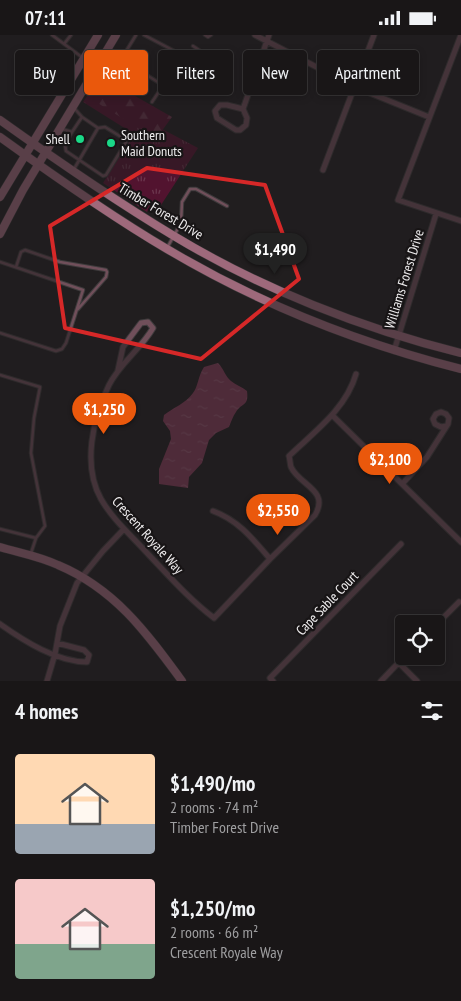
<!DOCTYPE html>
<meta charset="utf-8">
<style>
:root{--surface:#191617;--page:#221f20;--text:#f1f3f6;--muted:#9f9fa1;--line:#373536;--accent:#ea580c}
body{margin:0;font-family:"PT Sans Narrow",sans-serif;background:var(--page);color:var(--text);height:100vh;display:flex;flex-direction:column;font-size:19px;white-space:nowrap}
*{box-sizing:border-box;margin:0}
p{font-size:16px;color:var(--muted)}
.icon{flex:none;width:28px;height:28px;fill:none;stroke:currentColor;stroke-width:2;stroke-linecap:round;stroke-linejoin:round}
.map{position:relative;height:646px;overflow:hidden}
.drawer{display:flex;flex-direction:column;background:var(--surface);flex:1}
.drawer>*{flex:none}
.hud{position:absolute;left:15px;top:15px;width:431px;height:45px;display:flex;gap:10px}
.controls{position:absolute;left:395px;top:580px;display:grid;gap:10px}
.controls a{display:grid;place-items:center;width:50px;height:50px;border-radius:5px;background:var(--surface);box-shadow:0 2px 8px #0003,0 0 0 1px var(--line);font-size:25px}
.price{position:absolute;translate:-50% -42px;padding:0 11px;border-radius:18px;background:var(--accent);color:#fff;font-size:16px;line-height:32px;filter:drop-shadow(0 1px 2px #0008)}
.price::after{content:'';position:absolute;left:50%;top:30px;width:15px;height:11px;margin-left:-8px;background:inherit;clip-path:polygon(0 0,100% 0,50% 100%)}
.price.active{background:#222;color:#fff}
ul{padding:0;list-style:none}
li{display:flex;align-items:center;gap:15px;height:125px;padding:0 15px}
li span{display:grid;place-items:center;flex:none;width:140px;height:100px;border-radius:5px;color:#555}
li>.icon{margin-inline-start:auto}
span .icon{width:60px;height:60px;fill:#fffc;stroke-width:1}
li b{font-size:21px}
h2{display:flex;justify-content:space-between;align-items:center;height:60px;padding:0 15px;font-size:21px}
.chip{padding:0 18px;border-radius:5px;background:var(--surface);box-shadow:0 2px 8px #0003,0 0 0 1px var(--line);font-size:18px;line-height:45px}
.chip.active{background:var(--accent);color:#fff}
.status{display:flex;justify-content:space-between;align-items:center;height:35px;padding:0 25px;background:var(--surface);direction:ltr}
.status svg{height:14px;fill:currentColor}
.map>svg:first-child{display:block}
.grass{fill:url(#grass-tufts)}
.forest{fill:url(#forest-firs)}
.water{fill:url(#water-ripples)}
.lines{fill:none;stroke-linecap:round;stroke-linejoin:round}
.lane-casing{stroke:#3e3b3c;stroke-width:4.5}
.street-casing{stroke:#3e3b3c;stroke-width:7}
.secondary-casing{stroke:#3e3b3c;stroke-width:9}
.lane{stroke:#704f5a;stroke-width:2.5}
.street{stroke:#704f5a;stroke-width:5}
.secondary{stroke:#9e697b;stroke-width:8}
.marked{fill:none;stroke:#d62828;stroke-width:4;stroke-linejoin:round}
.poi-dot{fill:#1ad988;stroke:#181516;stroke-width:2}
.labels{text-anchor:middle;stroke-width:4.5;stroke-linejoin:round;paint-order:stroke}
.poi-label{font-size:14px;fill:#f1eff0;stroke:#181516;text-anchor:start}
.street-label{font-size:14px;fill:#f1eff0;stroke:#181516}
</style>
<div class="status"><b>07:11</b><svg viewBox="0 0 49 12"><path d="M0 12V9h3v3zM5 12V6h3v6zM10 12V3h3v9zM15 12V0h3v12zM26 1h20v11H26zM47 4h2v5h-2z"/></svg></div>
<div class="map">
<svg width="461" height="646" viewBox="0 0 461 646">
<defs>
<pattern id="grass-tufts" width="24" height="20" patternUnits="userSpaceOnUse" patternTransform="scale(1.25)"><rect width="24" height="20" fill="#52132f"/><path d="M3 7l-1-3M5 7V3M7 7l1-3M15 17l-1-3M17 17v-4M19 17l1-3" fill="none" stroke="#6b364d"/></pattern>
<pattern id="forest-firs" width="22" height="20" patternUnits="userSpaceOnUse" patternTransform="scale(1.25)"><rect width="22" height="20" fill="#52132f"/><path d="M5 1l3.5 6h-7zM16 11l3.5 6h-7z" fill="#6b364d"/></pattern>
<pattern id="water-ripples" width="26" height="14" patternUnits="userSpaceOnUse" patternTransform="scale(1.25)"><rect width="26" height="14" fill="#853c59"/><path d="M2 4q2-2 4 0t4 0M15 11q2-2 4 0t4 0" fill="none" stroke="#975871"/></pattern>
</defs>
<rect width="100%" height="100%" fill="#211e1f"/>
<path class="grass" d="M88,60L133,86L164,95L198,113L161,170L152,167L147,177L103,148L134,99L83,67Z"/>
<path class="forest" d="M100,41L172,82L161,97L138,93L88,62V60Z"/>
<path class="water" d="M218,328C224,334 225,341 231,346C236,350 242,352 247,356C249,372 242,367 236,377C233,381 231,387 229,392L216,398L209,405L202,428L189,442L188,453L159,449V434L171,404L170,396L163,386L164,380C173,373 186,368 193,358C198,352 198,341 204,332Z"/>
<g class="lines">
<g class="lane-casing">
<path id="lane" d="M52,0L83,23
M144,0L180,19
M205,0L208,2L211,0
M64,9L71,0
M185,22L193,26L201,24L203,19L202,17L193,11
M121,24L161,49L160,55L152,67
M99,30L112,38
M109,44L136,0
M62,94L72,97L82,82L75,74
M72,97L65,109L66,116L103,141L106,140L126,107V105L105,92L98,93
M74,134L98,93L82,82
M167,213L181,188L182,167L190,154H196L227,171
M0,227L83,255L66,308L62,314L56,316L0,298
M16,232L21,217L25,215L60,227L106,235L107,237L106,242L78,274
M0,340L40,352L34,383L31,418L45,491L36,503L31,518
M0,494L36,503"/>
</g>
<g class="street-casing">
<path id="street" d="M255,0L355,52L429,82
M461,0L398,165L461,186
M243,74L227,70H220L215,76L217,83L236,95H240L246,90L247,83L243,74L269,0
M323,135L374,0
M394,316L436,179
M118,335L123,312L141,288L148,287L153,293C141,314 120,328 109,350C93,383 82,430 101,464C113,485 132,501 148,519C169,541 189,564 214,583L270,524L315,480C330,455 299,450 291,432C290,429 290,424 289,421C314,397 346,374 356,339
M332,380L461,507
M403,448L427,422L448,389L449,383L446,379L441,377L436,379L433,384L435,389L441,392L446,391
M213,476C238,485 253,504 270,524
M0,589C24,606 57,627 87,627L89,620L84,615L57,608
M436,590L459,567
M399,628L417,646
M47,646L55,619L60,591L77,548L103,516L124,494
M273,646L270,643L401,509
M381,646L405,621"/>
</g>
<g class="secondary-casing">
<path id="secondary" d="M0,85C56,125 114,165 174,201C260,253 363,294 461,318
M0,102C54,141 109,180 167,214C258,268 358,308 461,334
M0,162L98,0
M0,199L23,155L116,0
M0,512C20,518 39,521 58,530C115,554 146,597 182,646"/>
</g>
<use href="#lane" class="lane"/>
<use href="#street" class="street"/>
<use href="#secondary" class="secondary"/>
</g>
<path d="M0 0H461V646H0ZM147,133L265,150L299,244L201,324L65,293L50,191Z" fill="#211e1f" fill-opacity=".55" fill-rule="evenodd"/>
<path class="marked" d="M147,133L265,150L299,244L201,324L65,293L50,191Z"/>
<g class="poi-dot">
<circle cx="80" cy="104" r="5"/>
<circle cx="111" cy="108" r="5"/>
</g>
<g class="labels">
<g class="poi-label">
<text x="121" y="105">Southern<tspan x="121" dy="16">Maid Donuts</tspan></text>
<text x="70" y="109" text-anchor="end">Shell</text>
</g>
<g class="street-label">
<text transform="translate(161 176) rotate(31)" y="5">Timber Forest Drive</text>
<text transform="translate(404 244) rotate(-73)" y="5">Williams Forest Drive</text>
<text transform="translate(148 500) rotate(48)" y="5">Crescent Royale Way</text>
<text transform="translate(327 568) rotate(-46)" y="5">Cape Sable Court</text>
</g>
</g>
</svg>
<div class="controls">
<a><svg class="icon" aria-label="locate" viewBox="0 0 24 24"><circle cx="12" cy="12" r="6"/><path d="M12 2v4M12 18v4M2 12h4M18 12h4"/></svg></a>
</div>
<b class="price active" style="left:275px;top:240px">$1,490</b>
<b class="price" style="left:104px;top:400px">$1,250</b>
<b class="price" style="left:390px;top:450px">$2,100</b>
<b class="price" style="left:278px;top:501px">$2,550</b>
<div class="hud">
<a class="chip">Buy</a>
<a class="chip active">Rent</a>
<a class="chip">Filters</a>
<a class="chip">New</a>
<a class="chip">Apartment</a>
</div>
</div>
<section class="drawer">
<h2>4 homes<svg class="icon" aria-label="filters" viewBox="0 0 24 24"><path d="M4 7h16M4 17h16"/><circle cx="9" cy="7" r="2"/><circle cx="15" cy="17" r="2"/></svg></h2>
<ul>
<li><span style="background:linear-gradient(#ffd9b3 70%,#9aa5b1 0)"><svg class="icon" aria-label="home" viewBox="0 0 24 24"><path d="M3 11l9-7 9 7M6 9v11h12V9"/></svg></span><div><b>$1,490/mo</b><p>2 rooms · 74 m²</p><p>Timber Forest Drive</p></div></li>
<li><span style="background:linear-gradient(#f6c9c9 65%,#7fa58c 0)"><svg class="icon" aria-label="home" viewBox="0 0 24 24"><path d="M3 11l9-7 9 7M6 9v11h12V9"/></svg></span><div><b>$1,250/mo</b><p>2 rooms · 66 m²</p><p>Crescent Royale Way</p></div></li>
</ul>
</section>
